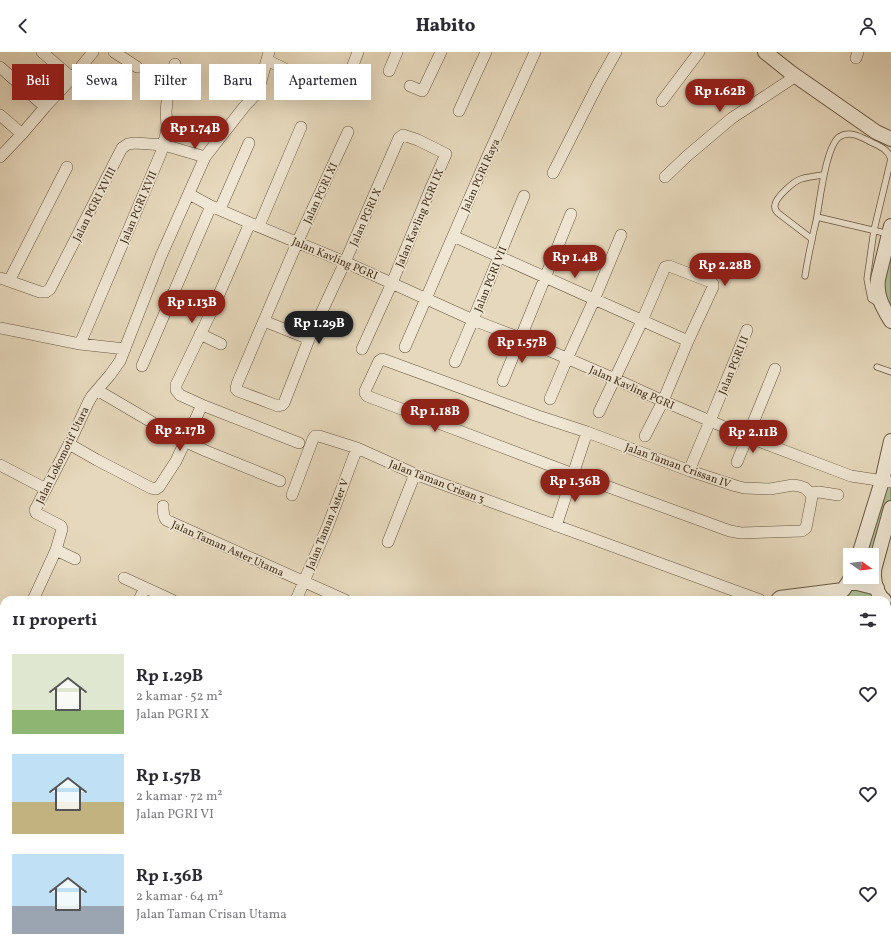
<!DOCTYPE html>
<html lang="id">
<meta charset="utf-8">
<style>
:root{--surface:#fff;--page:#f2f2f3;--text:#2b2b33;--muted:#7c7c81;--accent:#8f2418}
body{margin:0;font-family:Vollkorn,serif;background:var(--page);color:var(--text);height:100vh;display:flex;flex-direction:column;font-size:15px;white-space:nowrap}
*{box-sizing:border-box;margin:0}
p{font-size:13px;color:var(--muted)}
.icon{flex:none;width:22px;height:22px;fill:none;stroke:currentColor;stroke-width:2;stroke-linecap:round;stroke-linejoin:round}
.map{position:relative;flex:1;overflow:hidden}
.details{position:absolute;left:0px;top:544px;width:891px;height:356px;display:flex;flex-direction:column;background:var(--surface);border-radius:12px 12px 0 0;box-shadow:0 4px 16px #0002}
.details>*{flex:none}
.guide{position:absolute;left:12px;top:12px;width:400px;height:36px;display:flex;gap:8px}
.needle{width:26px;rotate:104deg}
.controls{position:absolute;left:843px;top:496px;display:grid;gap:8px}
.controls a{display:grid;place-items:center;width:36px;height:36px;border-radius:0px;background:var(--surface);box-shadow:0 4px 16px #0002;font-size:20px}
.price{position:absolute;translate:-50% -34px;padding:0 9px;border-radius:14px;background:var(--accent);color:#fff;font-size:13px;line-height:26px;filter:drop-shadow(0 1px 2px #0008)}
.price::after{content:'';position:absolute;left:50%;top:24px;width:12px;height:9px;margin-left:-6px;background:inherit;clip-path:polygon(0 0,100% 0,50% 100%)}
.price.on{background:#222;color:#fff}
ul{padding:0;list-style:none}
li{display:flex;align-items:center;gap:12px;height:100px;padding:0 12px}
li span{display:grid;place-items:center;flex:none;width:112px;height:80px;border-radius:0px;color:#555}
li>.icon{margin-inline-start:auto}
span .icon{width:48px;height:48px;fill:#fffc;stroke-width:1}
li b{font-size:17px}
h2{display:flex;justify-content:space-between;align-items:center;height:48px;padding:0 12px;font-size:17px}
.tag{padding:0 14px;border-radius:0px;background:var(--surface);box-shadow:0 4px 16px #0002;font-size:14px;line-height:36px}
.tag.on{background:var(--accent);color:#fff}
header{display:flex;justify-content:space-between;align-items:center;height:52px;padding:0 12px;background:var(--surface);font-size:18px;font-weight:800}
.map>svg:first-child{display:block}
.green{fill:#afc096;stroke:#787758}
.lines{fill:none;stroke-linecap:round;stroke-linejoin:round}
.service-casing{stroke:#6a5842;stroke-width:7}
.minor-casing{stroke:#6a5842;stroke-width:12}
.tertiary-casing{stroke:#6a5842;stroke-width:16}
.service{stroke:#efe6d3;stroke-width:5.5}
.minor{stroke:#efe6d3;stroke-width:11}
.tertiary{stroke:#efe6d3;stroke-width:14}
.labels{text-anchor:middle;stroke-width:3.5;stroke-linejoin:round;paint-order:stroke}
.street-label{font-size:11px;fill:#412e19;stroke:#efe6d3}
</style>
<header><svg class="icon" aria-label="back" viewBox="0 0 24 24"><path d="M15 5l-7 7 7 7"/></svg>Habito<svg class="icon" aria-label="person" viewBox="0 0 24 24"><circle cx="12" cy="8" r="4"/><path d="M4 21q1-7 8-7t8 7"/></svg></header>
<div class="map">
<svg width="891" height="900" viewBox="0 0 891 900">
<rect width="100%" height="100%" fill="#e6d8bc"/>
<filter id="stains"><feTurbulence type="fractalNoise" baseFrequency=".005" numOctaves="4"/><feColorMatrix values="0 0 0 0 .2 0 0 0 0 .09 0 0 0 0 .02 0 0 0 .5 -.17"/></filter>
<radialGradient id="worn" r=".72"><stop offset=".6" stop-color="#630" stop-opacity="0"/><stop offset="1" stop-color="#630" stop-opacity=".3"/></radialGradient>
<path class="green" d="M891,175V267L878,227Z
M891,389V456L875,514L884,548H843V538L851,525H872V503H858Z
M887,550L891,552V597L887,595Z"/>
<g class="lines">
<g class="service-casing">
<path id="service" d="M817,165L889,182
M812,187L778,161C776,159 774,157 775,153C776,145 794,129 801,127C808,125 816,124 823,123
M805,224C807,212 809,200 812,188C813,180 816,172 817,164C820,147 826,95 839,85C850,78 861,85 871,90C879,94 888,97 891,107L874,178L867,227L871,247L876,250L879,251
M877,315L891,320
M887,595L891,596
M887,738L891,740
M887,765L891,767"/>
</g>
<g class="minor-casing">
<path id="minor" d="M42,0L72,26
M114,0L137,15
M856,6L858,0
M267,8L305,27
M0,15L45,55
M389,19L397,0
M350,21L358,0
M410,34L422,39L423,38L441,0
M662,49L699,0
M459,59L486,0
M0,63L22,82
M348,80L297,191L237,332L236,337L238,339L278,354L282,353L284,351L309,287L345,210L399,86L403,83L418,88L446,102L430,138L392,231L362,297
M0,105L22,82L45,55L72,26L93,0
M553,121L598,32L616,0
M665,125L687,104L732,66L796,24
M189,142L211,154L250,171L345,210L473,268L520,286L615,327L663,349L748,385L851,424L891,430
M220,157L249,91
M250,171L214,254L176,333V338L180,343L202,353L299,391
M259,174L301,75
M453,184L688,289
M0,226L40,240H46L50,237L122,96L128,92L135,91L164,93L205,105
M9,229L67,115
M264,269L309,287
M0,276L80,292L125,297
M200,282L221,292
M80,292L161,101L166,82L167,74L166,59L169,30L175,12
M405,295L486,108L535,0
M382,307L538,364L587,380L648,403L690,419L736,434L744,436L770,437L793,433L799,434L805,436L810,441L812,445L806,476L802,479L741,481L730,479L573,422L367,344L365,341V339L379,309Z
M455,310C479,255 501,199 524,144
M142,314L211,154
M503,329L571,162
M97,338L184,389L206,399L280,429
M550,347L567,307L594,248L621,183
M599,360L642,269L665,215L669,214L711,230L713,232V235L688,289L663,349L645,384
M69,392L97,408L151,436L156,437L159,435L176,409L202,353
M737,410L775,317
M0,413L46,437
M691,414L710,369L747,278
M810,441L819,440L838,443
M292,443L313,387L315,384H319L357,396L415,422L760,548
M163,454C163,459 163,464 166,468L345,548
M556,474L587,380
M388,490L415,422
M56,498L75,507
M124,526L172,548
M33,548L56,498L62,477L61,474L36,461L35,458L69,392L88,351L92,344L110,323L120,309L161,204L205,105L244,55L258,40L269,0
M139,548L145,536
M296,548L327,476L357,396
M0,618L4,609
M0,716L4,719
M887,862L891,839
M64,896L73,900
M192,896L202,900
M361,896L372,900
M493,896L502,900
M764,896L778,900
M54,900L56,896
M122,900L124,896
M245,900L246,896
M289,900L291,896
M334,900L335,896
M625,900L626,896
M750,900L751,896
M807,900L808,896
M880,900L881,896"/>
</g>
<g class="tertiary-casing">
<path id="tertiary" d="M765,0L790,20L876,80L891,87
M891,174L878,227C876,244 882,254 891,269
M859,503L882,429L891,389
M848,531H857L877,536
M778,548L780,546L843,538L848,531L851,525
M884,548C878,544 874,531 874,524C874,521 874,517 875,514L891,456
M887,791L891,792"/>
</g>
<use href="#service" class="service"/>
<use href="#minor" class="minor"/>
<use href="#tertiary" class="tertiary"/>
</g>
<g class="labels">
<g class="street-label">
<text transform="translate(480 123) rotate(-66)" y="4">Jalan PGRI Raya</text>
<text transform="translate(320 141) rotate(-65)" y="4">Jalan PGRI XI</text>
<text transform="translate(94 152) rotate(-63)" y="4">Jalan PGRI XVIII</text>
<text transform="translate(138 155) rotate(-67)" y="4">Jalan PGRI XVII</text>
<text transform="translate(365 165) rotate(-66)" y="4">Jalan PGRI X</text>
<text transform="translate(419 166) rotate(-67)" y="4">Jalan Kavling PGRI IX</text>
<text transform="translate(335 206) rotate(23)" y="4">Jalan Kavling PGRI</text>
<text transform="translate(490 227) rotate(-68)" y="4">Jalan PGRI VII</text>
<text transform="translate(733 313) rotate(-68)" y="4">Jalan PGRI II</text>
<text transform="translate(632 335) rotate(24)" y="4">Jalan Kavling PGRI</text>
<text transform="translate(62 403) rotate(-64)" y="4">Jalan Lokomotif Utara</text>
<text transform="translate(678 413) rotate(20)" y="4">Jalan Taman Crissan IV</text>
<text transform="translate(437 429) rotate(21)" y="4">Jalan Taman Crisan 3</text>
<text transform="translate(327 472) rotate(-68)" y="4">Jalan Taman Aster V</text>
<text transform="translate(228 496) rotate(24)" y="4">Jalan Taman Aster Utama</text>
</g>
</g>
<rect width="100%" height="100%" filter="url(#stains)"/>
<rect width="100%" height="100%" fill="url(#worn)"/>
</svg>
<div class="controls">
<a><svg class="needle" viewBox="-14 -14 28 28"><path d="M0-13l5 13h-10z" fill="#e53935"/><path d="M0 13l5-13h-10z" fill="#7c7c81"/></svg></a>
</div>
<b class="price" style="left:720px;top:61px">Rp 1.62B</b>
<b class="price" style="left:195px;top:98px">Rp 1.74B</b>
<b class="price" style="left:575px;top:227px">Rp 1.4B</b>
<b class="price" style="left:725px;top:235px">Rp 2.28B</b>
<b class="price" style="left:192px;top:272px">Rp 1.13B</b>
<b class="price on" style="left:319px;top:293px">Rp 1.29B</b>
<b class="price" style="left:522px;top:312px">Rp 1.57B</b>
<b class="price" style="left:435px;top:381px">Rp 1.18B</b>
<b class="price" style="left:180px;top:400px">Rp 2.17B</b>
<b class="price" style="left:753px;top:402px">Rp 2.11B</b>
<b class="price" style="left:575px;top:451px">Rp 1.36B</b>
<div class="guide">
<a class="tag on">Beli</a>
<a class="tag">Sewa</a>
<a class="tag">Filter</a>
<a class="tag">Baru</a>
<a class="tag">Apartemen</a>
</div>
<section class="details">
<h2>11 properti<svg class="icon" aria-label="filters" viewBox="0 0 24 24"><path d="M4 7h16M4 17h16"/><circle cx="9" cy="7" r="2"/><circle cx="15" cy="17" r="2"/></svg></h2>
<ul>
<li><span style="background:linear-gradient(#dfe7d0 70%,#8fb573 0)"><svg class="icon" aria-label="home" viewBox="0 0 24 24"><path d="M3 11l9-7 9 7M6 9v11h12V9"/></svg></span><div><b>Rp 1.29B</b><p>2 kamar · 52 m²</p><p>Jalan PGRI X</p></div><svg class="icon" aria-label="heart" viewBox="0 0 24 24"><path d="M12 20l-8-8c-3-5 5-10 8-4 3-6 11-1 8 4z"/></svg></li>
<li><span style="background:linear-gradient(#bfe0f5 60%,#c2b280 0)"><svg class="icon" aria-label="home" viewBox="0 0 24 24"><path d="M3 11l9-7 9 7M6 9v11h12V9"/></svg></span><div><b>Rp 1.57B</b><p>2 kamar · 72 m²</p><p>Jalan PGRI VI</p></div><svg class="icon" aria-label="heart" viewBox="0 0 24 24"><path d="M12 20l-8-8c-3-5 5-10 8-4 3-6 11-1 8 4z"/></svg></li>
<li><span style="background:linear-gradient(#bfe0f5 65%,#9aa5b1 0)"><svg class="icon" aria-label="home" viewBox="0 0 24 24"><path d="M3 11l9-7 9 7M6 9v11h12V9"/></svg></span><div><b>Rp 1.36B</b><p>2 kamar · 64 m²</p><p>Jalan Taman Crisan Utama</p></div><svg class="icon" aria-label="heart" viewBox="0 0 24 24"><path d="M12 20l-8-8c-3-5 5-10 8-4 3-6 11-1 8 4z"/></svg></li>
</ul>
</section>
</div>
